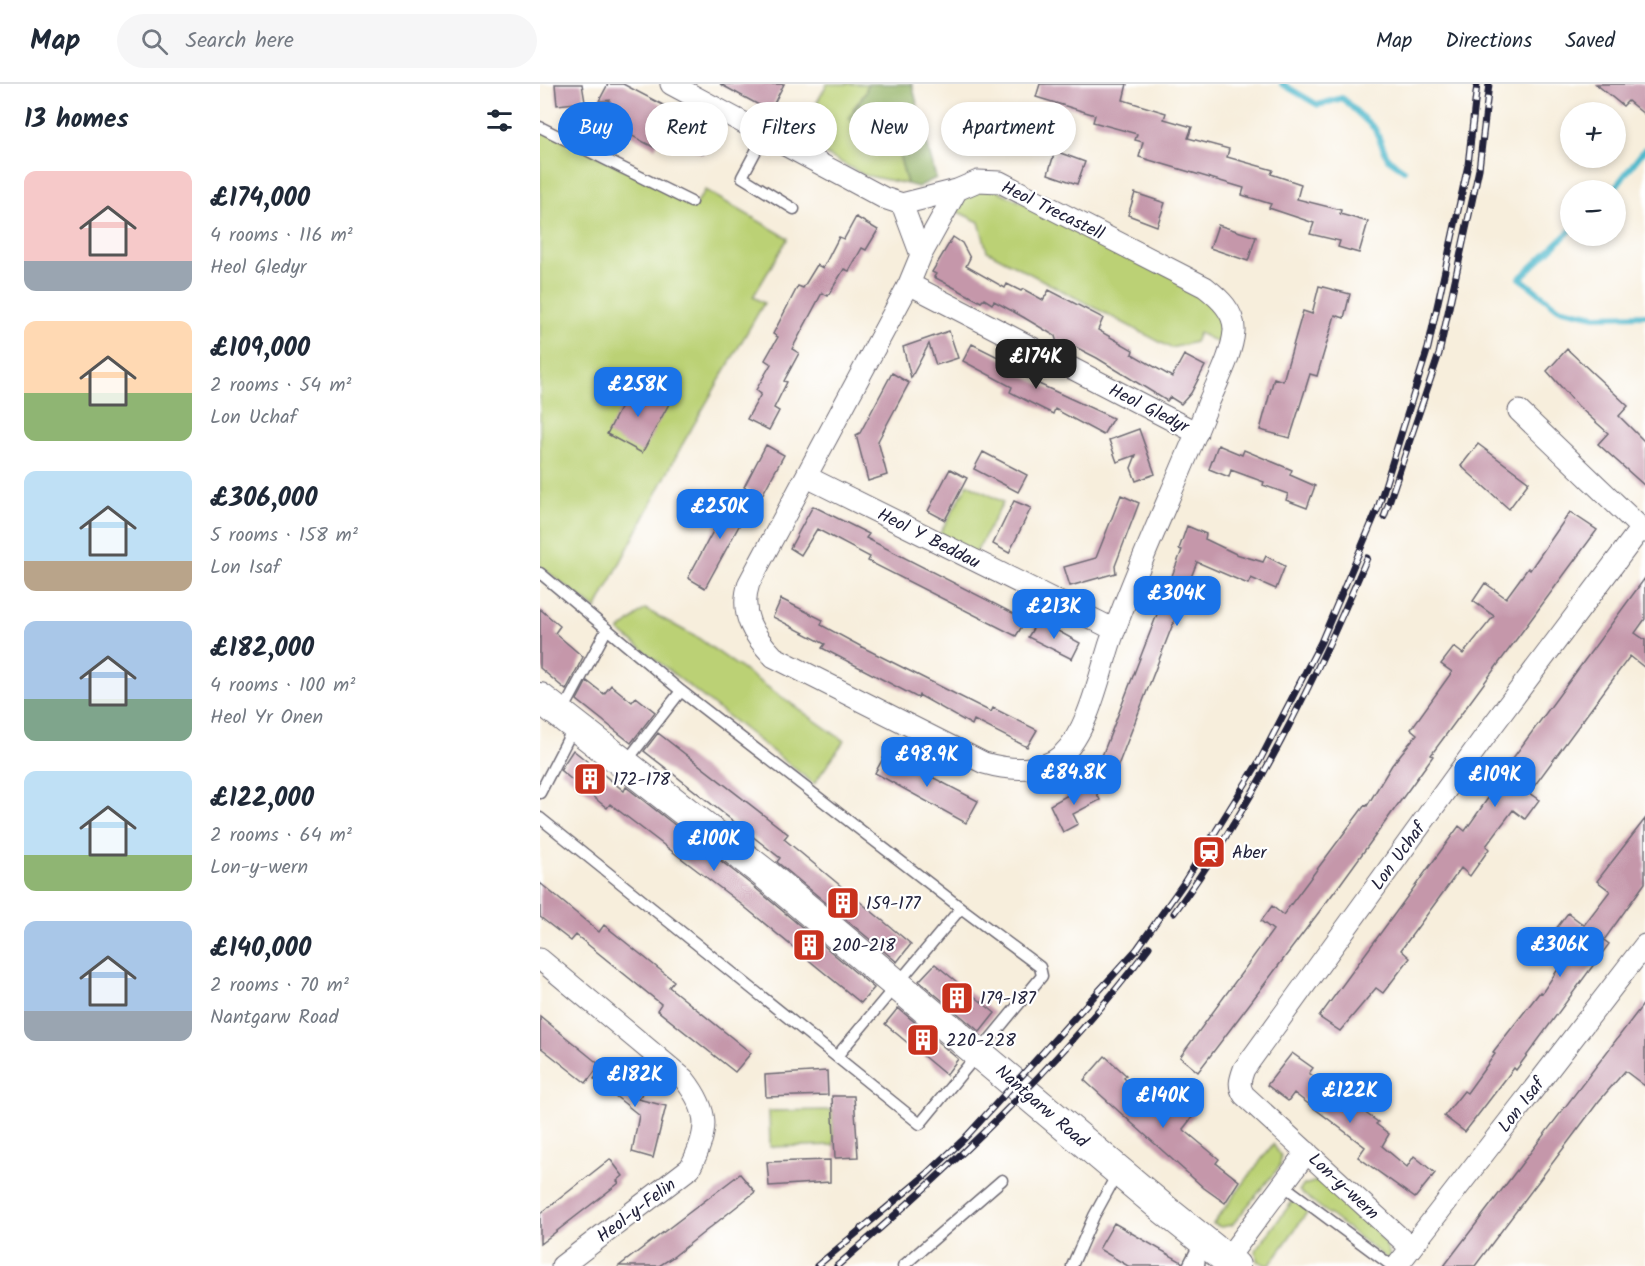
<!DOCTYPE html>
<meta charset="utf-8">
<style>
:root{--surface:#fff;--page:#f6f6f7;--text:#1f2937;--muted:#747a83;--line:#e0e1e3;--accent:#1a73e8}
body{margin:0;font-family:Kalam,sans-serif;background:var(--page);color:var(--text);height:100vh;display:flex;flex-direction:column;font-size:22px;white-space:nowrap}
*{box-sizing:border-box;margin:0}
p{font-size:20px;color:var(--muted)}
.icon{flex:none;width:33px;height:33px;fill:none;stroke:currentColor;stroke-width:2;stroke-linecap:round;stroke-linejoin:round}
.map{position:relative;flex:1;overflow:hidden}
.sheet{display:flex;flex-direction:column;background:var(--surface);width:540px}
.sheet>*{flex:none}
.top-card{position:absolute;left:18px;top:18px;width:570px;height:54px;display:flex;gap:12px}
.fabs{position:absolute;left:1020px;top:18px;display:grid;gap:12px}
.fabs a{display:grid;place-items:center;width:66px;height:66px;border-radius:50%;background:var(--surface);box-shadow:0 3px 9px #0003;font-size:30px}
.price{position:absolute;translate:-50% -51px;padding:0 14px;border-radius:12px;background:var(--accent);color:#fff;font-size:20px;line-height:39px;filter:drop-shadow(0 2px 3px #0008)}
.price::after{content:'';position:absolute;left:50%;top:36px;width:18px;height:14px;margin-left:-9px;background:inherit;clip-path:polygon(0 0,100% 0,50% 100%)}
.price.current{background:#222;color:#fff}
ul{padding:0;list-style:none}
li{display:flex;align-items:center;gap:18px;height:150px;padding:0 24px}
li span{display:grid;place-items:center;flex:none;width:168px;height:120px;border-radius:12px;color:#555}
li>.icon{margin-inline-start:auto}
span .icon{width:72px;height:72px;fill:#fffc;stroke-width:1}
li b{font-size:26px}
h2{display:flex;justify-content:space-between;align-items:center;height:72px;padding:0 24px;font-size:26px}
.chip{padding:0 21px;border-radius:27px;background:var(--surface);box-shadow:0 3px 9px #0003;font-size:21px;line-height:54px}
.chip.current{background:var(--accent);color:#fff}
header{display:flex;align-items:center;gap:36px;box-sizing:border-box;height:84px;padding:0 30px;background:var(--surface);border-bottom:2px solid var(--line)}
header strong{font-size:28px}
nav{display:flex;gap:33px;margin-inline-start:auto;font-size:21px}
.search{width:420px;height:54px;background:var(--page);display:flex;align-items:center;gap:15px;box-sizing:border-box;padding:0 21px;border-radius:33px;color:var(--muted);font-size:22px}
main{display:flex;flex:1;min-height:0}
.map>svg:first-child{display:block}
.green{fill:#bbd175;stroke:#6e7a58;stroke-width:1.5}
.forest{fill:#94b366;stroke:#5b6a50;stroke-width:1.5}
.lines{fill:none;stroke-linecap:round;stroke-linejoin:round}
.stream{stroke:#4eb8cb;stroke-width:6}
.building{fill:#c597aa}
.lane-casing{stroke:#6d6973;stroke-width:13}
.street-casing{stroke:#6d6973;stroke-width:23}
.secondary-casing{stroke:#6d6973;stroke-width:32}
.lane{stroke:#fff;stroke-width:10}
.street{stroke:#fff;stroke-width:21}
.secondary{stroke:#fff;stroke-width:30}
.rail-casing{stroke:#22223b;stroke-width:7}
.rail{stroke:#fff;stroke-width:4.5;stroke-dasharray:14;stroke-linecap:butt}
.labels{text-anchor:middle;stroke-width:4.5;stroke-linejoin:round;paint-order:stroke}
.street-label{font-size:18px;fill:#22223b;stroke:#fff}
.poi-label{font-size:18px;fill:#22223b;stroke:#fff;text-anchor:start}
</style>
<header>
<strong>Map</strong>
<div class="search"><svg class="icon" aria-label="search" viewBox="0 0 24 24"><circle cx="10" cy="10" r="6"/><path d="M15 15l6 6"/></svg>Search here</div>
<nav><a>Map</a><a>Directions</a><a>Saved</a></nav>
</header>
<main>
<section class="sheet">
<h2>13 homes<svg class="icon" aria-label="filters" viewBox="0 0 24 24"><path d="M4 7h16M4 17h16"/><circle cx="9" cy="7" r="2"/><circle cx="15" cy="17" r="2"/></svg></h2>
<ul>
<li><span style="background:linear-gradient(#f6c9c9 75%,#9aa5b1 0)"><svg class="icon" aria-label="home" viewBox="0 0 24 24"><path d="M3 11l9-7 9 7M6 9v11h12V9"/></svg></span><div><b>£174,000</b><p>4 rooms · 116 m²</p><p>Heol Gledyr</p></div></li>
<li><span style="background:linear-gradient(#ffd9b3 60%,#8fb573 0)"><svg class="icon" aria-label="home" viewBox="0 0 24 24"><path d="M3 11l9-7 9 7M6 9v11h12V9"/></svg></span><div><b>£109,000</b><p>2 rooms · 54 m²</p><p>Lon Uchaf</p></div></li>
<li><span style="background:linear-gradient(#bfe0f5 75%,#b9a48a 0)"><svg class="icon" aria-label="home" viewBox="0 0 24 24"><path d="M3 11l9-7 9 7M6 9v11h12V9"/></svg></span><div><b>£306,000</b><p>5 rooms · 158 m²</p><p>Lon Isaf</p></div></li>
<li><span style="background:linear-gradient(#a9c7e8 65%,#7fa58c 0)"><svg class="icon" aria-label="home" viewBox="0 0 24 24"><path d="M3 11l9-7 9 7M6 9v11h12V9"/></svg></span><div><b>£182,000</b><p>4 rooms · 100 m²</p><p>Heol Yr Onen</p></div></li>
<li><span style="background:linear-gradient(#bfe0f5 70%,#8fb573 0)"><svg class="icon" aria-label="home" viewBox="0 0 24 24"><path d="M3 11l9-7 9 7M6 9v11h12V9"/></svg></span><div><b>£122,000</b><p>2 rooms · 64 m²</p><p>Lon-y-wern</p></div></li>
<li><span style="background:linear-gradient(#a9c7e8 75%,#9aa5b1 0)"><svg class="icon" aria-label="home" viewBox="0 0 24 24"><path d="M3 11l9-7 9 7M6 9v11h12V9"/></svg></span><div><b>£140,000</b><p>2 rooms · 70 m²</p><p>Nantgarw Road</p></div></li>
</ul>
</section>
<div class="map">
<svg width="1105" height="1182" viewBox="0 0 1105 1182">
<rect width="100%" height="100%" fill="#fff"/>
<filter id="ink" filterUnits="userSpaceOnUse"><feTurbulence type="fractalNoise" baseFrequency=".0167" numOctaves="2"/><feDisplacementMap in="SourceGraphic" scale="12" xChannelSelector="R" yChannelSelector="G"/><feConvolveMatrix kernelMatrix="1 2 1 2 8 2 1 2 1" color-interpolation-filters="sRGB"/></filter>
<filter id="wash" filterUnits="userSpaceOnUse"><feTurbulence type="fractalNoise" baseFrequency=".008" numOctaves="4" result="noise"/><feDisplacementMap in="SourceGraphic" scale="24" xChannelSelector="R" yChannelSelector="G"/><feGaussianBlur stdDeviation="1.35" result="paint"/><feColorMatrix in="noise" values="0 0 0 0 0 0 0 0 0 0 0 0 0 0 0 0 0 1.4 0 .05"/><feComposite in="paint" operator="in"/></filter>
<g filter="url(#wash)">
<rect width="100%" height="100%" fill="#f7eedc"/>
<path class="green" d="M287,0H327L326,8L313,25L320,45L352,43L367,100L324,91L257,55Z
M0,43L147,116L154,123L165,106L248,154L213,213L224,219L142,361L56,525L0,482Z
M438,97L681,216L690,265L659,249L655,258L631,264L447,167L439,138L408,123Z
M428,400L463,418L432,476L395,458Z
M105,525L158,554L304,657L274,700L79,547Z
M293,1026L294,1061L230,1063L229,1027Z
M733,1060L741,1072L740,1082L692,1141L681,1143L673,1140Z
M780,1096L789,1101C807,1119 850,1151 851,1178L759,1107L764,1101Z
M754,1115L768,1127L729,1182L717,1177L716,1166Z"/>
<path class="forest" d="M327,0H372L396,94L378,103L367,100L352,43L320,45L309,34L326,8Z"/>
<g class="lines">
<path class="stream" d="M742,0L778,21L802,14L835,45L848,75L864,86
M1073,106L1105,65
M1030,147L980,194L1018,224L1055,232L1105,231"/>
</g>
<g id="blocks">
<path class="building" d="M15,0H42L45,18L17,21Z
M68,0H83L175,48L163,70L122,51L115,64L60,35L70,16L59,17Z
M180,0H244L230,27Z
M500,0H587L583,16L626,29L624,35L652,43L648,54L689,65L687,73L733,86L731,90L761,100L757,115L801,126L800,130L828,138L819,169L798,163L800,157L770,150L774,139L729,124L731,120L702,111L704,104L599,73L603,58L595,56L597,50L553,38L555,31L496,13Z
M1056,0H1105V31L1088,17L1083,22Z
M427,32L456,42L449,64L419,55Z
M515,67L545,78L537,100L508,90Z
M595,109L625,119L617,142L588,131Z
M316,133L338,146L326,166L322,164L309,187L304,185L288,212L282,209L252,265L259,269L244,297L247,298L234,324L239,327L229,346L207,335L221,310L216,306L231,280L225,276L238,253L233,250L258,202L263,204L277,181L283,184L299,153L304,155Z
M678,141L716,153L708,177L670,164Z
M413,153L422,159L430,174L426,182L465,204L467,200L481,207L483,205L503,216L509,206L563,234L558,246L593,266L592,270L632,293L644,271L665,282L651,309L641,320L630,313L627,317L557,274L524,257L517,259L515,252L483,233L454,217L452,220L444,215L441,218L394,193L396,190L392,188Z
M779,202L810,210L804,234L795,231L777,292L770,290L750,354L720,346L734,294L743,297L763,227L772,230Z
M409,247L418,274L396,281L389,260L371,294L363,263Z
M432,260L476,282L474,287L501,301L573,334L563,351L515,325L513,330L491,319L470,308L472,303L423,277Z
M1027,265L1088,322L1079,332L1105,358V402L1058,360L1068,349L1038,322L1007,287Z
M352,289L369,299L338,357L347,391L328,397L316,351L320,349Z
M93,299L130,318L102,369L67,350Z
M599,345L615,390L596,397L591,384L596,371L577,378L569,356Z
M938,360L989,398L969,425L921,382Z
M226,361L244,371L221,413L204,403Z
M678,361L702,371L704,366L752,386L750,391L775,402L767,424L746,416L748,410L723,401L724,398L691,386L689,393L669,385Z
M443,368L487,391L478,408L434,385Z
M410,385L427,394L405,436L388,427Z
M194,408L212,418L165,504L148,494Z
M581,411L599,419L575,482L576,489L530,502L524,483L556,474Z
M474,417L491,424L469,469L453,460Z
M273,422L329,450L326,454L486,536L476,552L328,477L330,473L277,445L261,471L250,464Z
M1030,428L1057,446L891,671L893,672L801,799L658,988L640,973L733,846L721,837L732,822L743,831L825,721L827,722L852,681L877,650L871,645L912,588L901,580L914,563L923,570L954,532L933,517L945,499L966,514L988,484L990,486Z
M647,442L666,450L665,455L696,470L723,478L726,472L745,482L736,505L711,494L708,500L657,478L572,697L555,690L642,466L639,465Z
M1105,494V535L1095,549L1105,556V584L1090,572L989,709L999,716L985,735L973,726L946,762L949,765L930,792L921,784L861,866L870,874L843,909L836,904L800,947L779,933L919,742L925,747L951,710L948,708Z
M241,515L283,536L281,541L322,563L451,628L453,624L497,646L487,663L434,636L432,641L379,611L378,614L282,564L285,560L233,533Z
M0,525L20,542L15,549L43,573L26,606L0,584Z
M498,536L540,559L532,575L488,553Z
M47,597L64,610L71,601L92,618L96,613L115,628L91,659L37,616Z
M118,649L248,750L244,755L371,860L357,878L237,778L240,774L104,667Z
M33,666L84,707L86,703L213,802L334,904L321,919L196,816L70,720L67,724L20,686Z
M346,669L438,717L426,739L335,689Z
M551,698L560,716L533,730L538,740L523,748L510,721Z
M1105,735V799L1064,856L1069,860L976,986L974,984L925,1048L904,1032L924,1007L927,1009L955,970L953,968L1000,908L1002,909L1029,869L1026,868L1033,859L1015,846L1028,829L1044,841L1070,807L1057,797Z
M0,799L59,848L64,841L134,897L129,903L211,969L195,988L117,926L121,920L36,851L31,857L0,833Z
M395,880L455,929L440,948L379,897Z
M1105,918V1002L1085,987L1059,1017L935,1182H904Z
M358,924L418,975L406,991L345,940Z
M0,932L60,981L46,999L0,963Z
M752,969L773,984L769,989L838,1038L836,1040L849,1050L842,1062L867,1083L874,1072L895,1089L875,1114L818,1073L825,1063L754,1009L748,1017L727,1001Z
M565,972L586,991L584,994L619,1029L634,1013L654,1031L643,1045L679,1075L676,1079L699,1097L685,1119L664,1104L544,996Z
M69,976L105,1006L98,1015L126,1022L113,1074L92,1068L99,1031L54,995Z
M287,987L288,1011L226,1013L225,991Z
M292,1012H314L318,1073L295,1074Z
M70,1075L83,1092L77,1097L79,1099L0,1160V1130Z
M290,1076V1098L229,1102L227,1078Z
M200,1090L215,1108L133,1173L119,1182H79Z
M574,1139L642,1178L641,1182H588L559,1165Z"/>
</g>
</g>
<g filter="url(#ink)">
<use href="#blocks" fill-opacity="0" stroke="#6d6973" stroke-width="1.5"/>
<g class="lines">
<g class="lane-casing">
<path id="lane" d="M0,43L151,118
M225,50L202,93L254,125
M0,489L141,607L421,824
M22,629L67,545
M86,678L141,607
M0,709L34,643
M0,734L380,1040L502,892L500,883L421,824L297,972
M743,1101L852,1182
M363,1182L462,1096
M532,1182L554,1132L577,1090
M648,1182L661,1157
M659,1182L661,1163"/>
</g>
<g class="street-casing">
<path id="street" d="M131,0L344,114L362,120
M438,97L460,98L665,203C679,214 695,228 694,247C692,271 677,298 668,320C637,400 598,478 570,559C559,593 548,647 522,671C502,689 468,686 444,679L234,573C213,551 199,530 209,499L369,200L381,171L362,120L417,106Z
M381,171L417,106
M369,200L657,349
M979,327L1105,448
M267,393L575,546
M0,875L144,995C170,1028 169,1047 150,1084L22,1182
M870,1163L704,1011C698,1002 700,996 704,985L953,641L1101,444
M687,1175L767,1068
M857,1182L1105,861"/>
</g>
<g class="secondary-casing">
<path id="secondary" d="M0,614L224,789L625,1126L695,1182"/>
</g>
<use href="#lane" class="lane"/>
<use href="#street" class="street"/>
<use href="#secondary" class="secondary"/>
<g class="rail-casing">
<path id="rail" d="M844,433L899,270L939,85L949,0
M634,829C714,720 774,599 827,474
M277,1182L387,1090L424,1055L597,865L643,800L720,676L781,558L838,424L888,264L928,81L937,0
M297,1182C409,1085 520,982 609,863"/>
</g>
<use href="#rail" class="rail"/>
</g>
</g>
<defs>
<g id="building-square" transform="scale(1.725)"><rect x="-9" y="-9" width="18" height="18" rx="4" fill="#c8321e" stroke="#fff"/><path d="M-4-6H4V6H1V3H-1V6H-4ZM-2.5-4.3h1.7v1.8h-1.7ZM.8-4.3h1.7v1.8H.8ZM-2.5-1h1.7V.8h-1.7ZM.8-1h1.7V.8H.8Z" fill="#fff"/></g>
<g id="station-square" transform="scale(1.725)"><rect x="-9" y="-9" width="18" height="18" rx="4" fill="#c8321e" stroke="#fff"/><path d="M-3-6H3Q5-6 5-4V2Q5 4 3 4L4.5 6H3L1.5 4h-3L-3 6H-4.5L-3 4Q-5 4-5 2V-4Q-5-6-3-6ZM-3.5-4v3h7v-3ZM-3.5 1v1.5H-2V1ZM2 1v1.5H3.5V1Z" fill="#fff"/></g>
</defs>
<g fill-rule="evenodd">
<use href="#building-square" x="50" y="695"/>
<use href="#station-square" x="669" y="768"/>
<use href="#building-square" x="303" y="819"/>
<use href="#building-square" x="269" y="861"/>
<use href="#building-square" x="417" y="914"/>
<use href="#building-square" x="383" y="956"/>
</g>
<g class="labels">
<g class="street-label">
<text transform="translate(513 126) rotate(26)" y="6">Heol Trecastell</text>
<text transform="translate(609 324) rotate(27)" y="6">Heol Gledyr</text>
<text transform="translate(389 454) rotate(27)" y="6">Heol Y Beddau</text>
<text transform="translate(858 772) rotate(-54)" y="6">Lon Uchaf</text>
<text transform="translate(981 1021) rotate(-52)" y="6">Lon Isaf</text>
<text transform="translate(502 1022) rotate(41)" y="6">Nantgarw Road</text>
<text transform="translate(804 1102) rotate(43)" y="6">Lon-y-wern</text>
<text transform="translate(96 1126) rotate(-37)" y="6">Heol-y-Felin</text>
</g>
<g class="poi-label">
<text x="73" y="701">172-178</text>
<text x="692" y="774">Aber</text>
<text x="326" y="825">159-177</text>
<text x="292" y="867">200-218</text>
<text x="440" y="920">179-187</text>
<text x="406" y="962">220-228</text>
</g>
</g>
</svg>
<div class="fabs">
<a>+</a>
<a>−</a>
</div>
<b class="price current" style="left:496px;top:306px">£174K</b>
<b class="price" style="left:98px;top:334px">£258K</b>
<b class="price" style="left:180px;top:456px">£250K</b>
<b class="price" style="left:637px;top:543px">£304K</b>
<b class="price" style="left:514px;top:556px">£213K</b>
<b class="price" style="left:387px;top:704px">£98.9K</b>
<b class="price" style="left:534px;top:722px">£84.8K</b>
<b class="price" style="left:955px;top:724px">£109K</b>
<b class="price" style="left:174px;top:788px">£100K</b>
<b class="price" style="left:1020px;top:894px">£306K</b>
<b class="price" style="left:95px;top:1024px">£182K</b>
<b class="price" style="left:810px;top:1040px">£122K</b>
<b class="price" style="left:623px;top:1045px">£140K</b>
<div class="top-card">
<a class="chip current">Buy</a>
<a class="chip">Rent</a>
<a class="chip">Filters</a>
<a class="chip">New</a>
<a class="chip">Apartment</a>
</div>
</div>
</main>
